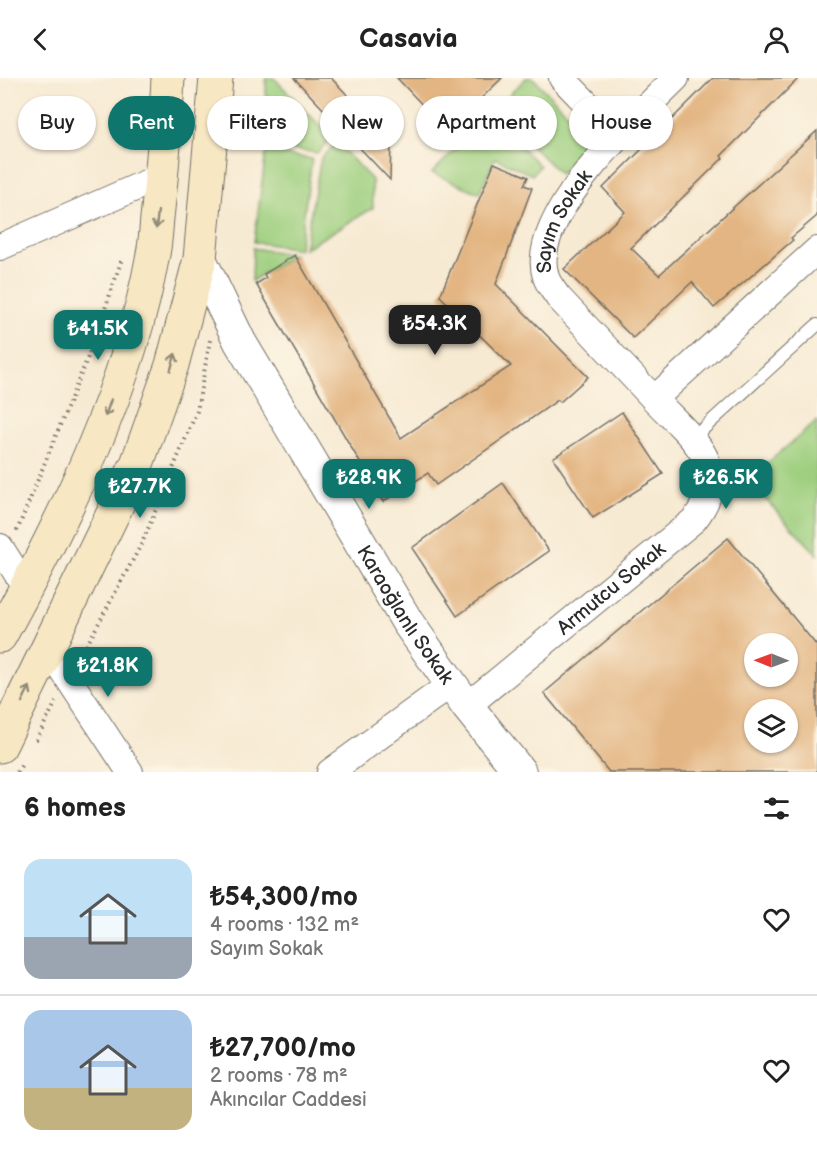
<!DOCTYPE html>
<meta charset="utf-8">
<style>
:root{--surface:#fff;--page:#f6f6f6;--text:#222;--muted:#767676;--line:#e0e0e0;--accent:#0f766e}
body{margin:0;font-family:"Balsamiq Sans",sans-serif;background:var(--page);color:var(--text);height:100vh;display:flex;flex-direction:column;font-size:22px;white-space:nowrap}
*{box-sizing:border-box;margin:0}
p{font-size:20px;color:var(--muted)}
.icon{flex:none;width:33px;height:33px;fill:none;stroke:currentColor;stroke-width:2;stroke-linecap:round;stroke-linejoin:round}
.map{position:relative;height:694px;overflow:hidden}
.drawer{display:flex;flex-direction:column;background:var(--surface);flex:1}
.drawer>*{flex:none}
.guide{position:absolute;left:18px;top:18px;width:782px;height:54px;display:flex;gap:12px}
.needle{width:39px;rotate:271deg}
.controls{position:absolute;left:744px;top:555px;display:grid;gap:12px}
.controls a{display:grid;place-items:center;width:54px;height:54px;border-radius:50%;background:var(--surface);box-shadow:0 2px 4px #0004;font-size:30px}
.price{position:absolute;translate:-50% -51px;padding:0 14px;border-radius:12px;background:var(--accent);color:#fff;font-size:20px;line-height:39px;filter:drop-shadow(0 2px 3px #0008)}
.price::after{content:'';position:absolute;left:50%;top:36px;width:18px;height:14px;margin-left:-9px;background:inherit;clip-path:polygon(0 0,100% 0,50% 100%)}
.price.selected{background:#222;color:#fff}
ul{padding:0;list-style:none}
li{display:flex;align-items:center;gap:18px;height:150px;padding:0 24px}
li+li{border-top:2px solid var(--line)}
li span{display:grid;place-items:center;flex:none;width:168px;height:120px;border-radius:18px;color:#555}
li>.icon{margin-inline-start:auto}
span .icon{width:72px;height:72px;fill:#fffc;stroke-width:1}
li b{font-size:26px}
h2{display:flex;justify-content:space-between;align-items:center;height:72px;padding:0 24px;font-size:26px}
.tag{padding:0 21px;border-radius:27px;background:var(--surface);box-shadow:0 2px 4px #0004;font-size:21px;line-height:54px}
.tag.selected{background:var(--accent);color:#fff}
header{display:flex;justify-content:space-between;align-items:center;height:78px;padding:0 24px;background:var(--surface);font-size:27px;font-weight:800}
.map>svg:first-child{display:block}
.green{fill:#9ecf7f;stroke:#647d55;stroke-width:1.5}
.building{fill:#e3b582;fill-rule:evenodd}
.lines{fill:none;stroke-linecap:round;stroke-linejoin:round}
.service-casing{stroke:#726e66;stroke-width:14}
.minor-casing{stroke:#726e66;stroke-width:28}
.tertiary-casing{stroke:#726e66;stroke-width:34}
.secondary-casing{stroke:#726e66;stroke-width:35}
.path{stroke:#726e66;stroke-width:4;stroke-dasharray:1.5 4.5;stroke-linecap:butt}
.service{stroke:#fff;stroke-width:12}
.minor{stroke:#fff;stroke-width:26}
.tertiary{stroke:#fff;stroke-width:32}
.secondary{stroke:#f7e8c3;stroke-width:33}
.oneway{stroke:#918a77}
.labels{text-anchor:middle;stroke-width:4.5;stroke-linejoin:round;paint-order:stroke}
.street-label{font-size:20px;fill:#2b2b2b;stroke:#fcf5e5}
</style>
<header><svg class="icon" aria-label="back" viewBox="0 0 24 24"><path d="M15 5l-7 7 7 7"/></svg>Casavia<svg class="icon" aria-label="person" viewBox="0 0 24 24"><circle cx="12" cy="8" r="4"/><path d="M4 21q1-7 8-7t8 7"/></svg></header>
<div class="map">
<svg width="817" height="694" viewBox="0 0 817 694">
<rect width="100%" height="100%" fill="#fcf5e5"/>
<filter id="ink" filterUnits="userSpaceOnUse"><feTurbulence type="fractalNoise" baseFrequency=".0167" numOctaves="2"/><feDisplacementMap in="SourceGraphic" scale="12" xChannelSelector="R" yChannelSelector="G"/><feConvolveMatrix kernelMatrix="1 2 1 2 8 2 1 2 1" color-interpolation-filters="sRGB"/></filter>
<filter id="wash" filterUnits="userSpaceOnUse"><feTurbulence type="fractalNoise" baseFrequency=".008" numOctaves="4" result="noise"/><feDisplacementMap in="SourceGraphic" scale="24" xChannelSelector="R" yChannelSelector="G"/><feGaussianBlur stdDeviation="1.35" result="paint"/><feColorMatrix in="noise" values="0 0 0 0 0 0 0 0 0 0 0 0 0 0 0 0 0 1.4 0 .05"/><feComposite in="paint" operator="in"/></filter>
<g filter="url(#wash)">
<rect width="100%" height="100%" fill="#f7ead3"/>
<path class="green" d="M266,0H274L332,60L317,75L266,68Z
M526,0H533L594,62L560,96L495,31Z
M489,37L540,88L532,97L495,80L479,115L432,95Z
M337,65L372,102L373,130L304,171L321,80Z
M266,74L312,81L299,171L254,164Z
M253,170L294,177L252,203Z
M817,343V476L747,402Z"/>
<g id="blocks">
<path class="building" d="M294,0H331L391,62L390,102Z
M397,0H502L457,44L437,23L427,32Z
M713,0H799L721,78L723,80L631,170L659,197L817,53V138L791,160L793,162L714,230L692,204L633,260L564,191L625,134L603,110Z
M494,85L528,99L524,107L532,110L496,206L588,299L560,324L558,322L436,407L428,395L383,424L256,206L266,200L264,196L295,177L401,360L511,288L440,218Z
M622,334L663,396L593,440L553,380Z
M503,405L549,473L457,538L412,470Z
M728,460L817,568V694H609L544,615ZM754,566H788V598H754ZM754,632H788V664H754Z"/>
</g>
</g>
<g filter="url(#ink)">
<use href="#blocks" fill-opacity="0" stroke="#726e66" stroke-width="1.5"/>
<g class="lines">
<g class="service-casing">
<path id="service" d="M692,361L817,247"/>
</g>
<g class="minor-casing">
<g id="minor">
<path d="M562,0L618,58"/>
<path d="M0,169L162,98"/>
<path id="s1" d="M654,321L558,219C554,213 548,206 546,199C526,140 637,39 676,0"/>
<path d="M0,469L26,510"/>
<path d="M48,570L130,694"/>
<path id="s2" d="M467,628L694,442C736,389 689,358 654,321L817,172"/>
<path d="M330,694L451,606"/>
</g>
</g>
<g class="tertiary-casing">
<g id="tertiary">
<path id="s3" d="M200,181L240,264L408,545L467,628L520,694"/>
</g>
</g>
<g class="secondary-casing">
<path id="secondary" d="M0,558C65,440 129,310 153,176C156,162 156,146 158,131C163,87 166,44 168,0
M0,668L137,386L172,287L200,181L216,0"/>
</g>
<path class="path" d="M17,453L92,269L122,181
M81,578L142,465L197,333L210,262
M36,662L56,624
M17,694L23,685"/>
<use href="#service" class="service"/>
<use href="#minor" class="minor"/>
<use href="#tertiary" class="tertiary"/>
<use href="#secondary" class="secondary"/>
</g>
<defs><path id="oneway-shaft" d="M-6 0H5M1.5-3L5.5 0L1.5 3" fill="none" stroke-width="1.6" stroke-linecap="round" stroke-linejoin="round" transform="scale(1.5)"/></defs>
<g class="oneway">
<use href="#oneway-shaft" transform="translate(157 142) rotate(96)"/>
<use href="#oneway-shaft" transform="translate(173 284) rotate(-74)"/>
<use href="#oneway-shaft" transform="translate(108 330) rotate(109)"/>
<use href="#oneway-shaft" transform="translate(26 616) rotate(-64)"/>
</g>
</g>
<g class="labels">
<g class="street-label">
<text dy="7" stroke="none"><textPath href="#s1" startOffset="224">Sayım Sokak</textPath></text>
<text dy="7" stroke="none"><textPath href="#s2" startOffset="186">Armutcu Sokak</textPath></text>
<text dy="7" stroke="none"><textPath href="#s3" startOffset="411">Karaoğlanlı Sokak</textPath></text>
</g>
</g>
</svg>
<div class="controls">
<a><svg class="needle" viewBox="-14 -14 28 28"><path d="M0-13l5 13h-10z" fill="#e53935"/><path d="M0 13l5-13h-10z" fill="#767676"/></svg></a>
<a><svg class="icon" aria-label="layers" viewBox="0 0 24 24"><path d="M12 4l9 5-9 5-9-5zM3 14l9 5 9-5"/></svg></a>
</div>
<b class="price selected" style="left:435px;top:278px">₺54.3K</b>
<b class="price" style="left:98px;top:283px">₺41.5K</b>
<b class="price" style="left:369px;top:432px">₺28.9K</b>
<b class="price" style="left:726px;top:432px">₺26.5K</b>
<b class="price" style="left:140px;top:441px">₺27.7K</b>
<b class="price" style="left:108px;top:620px">₺21.8K</b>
<div class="guide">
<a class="tag">Buy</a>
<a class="tag selected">Rent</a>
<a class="tag">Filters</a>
<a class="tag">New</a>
<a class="tag">Apartment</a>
<a class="tag">House</a>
</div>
</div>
<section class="drawer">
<h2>6 homes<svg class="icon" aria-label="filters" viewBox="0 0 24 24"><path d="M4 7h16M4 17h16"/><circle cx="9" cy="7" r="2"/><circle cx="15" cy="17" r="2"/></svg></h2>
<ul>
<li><span style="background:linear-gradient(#bfe0f5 65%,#9aa5b1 0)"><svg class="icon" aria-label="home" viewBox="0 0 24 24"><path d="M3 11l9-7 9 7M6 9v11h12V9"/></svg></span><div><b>₺54,300/mo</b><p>4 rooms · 132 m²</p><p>Sayım Sokak</p></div><svg class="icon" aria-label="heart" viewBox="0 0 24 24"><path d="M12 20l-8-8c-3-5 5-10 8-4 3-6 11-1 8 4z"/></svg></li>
<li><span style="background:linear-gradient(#a9c7e8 65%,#c2b280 0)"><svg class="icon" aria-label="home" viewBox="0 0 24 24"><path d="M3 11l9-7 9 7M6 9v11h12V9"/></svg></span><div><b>₺27,700/mo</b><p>2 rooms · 78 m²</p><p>Akıncılar Caddesi</p></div><svg class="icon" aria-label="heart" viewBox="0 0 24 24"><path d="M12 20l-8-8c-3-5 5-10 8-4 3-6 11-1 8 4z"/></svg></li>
</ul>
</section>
